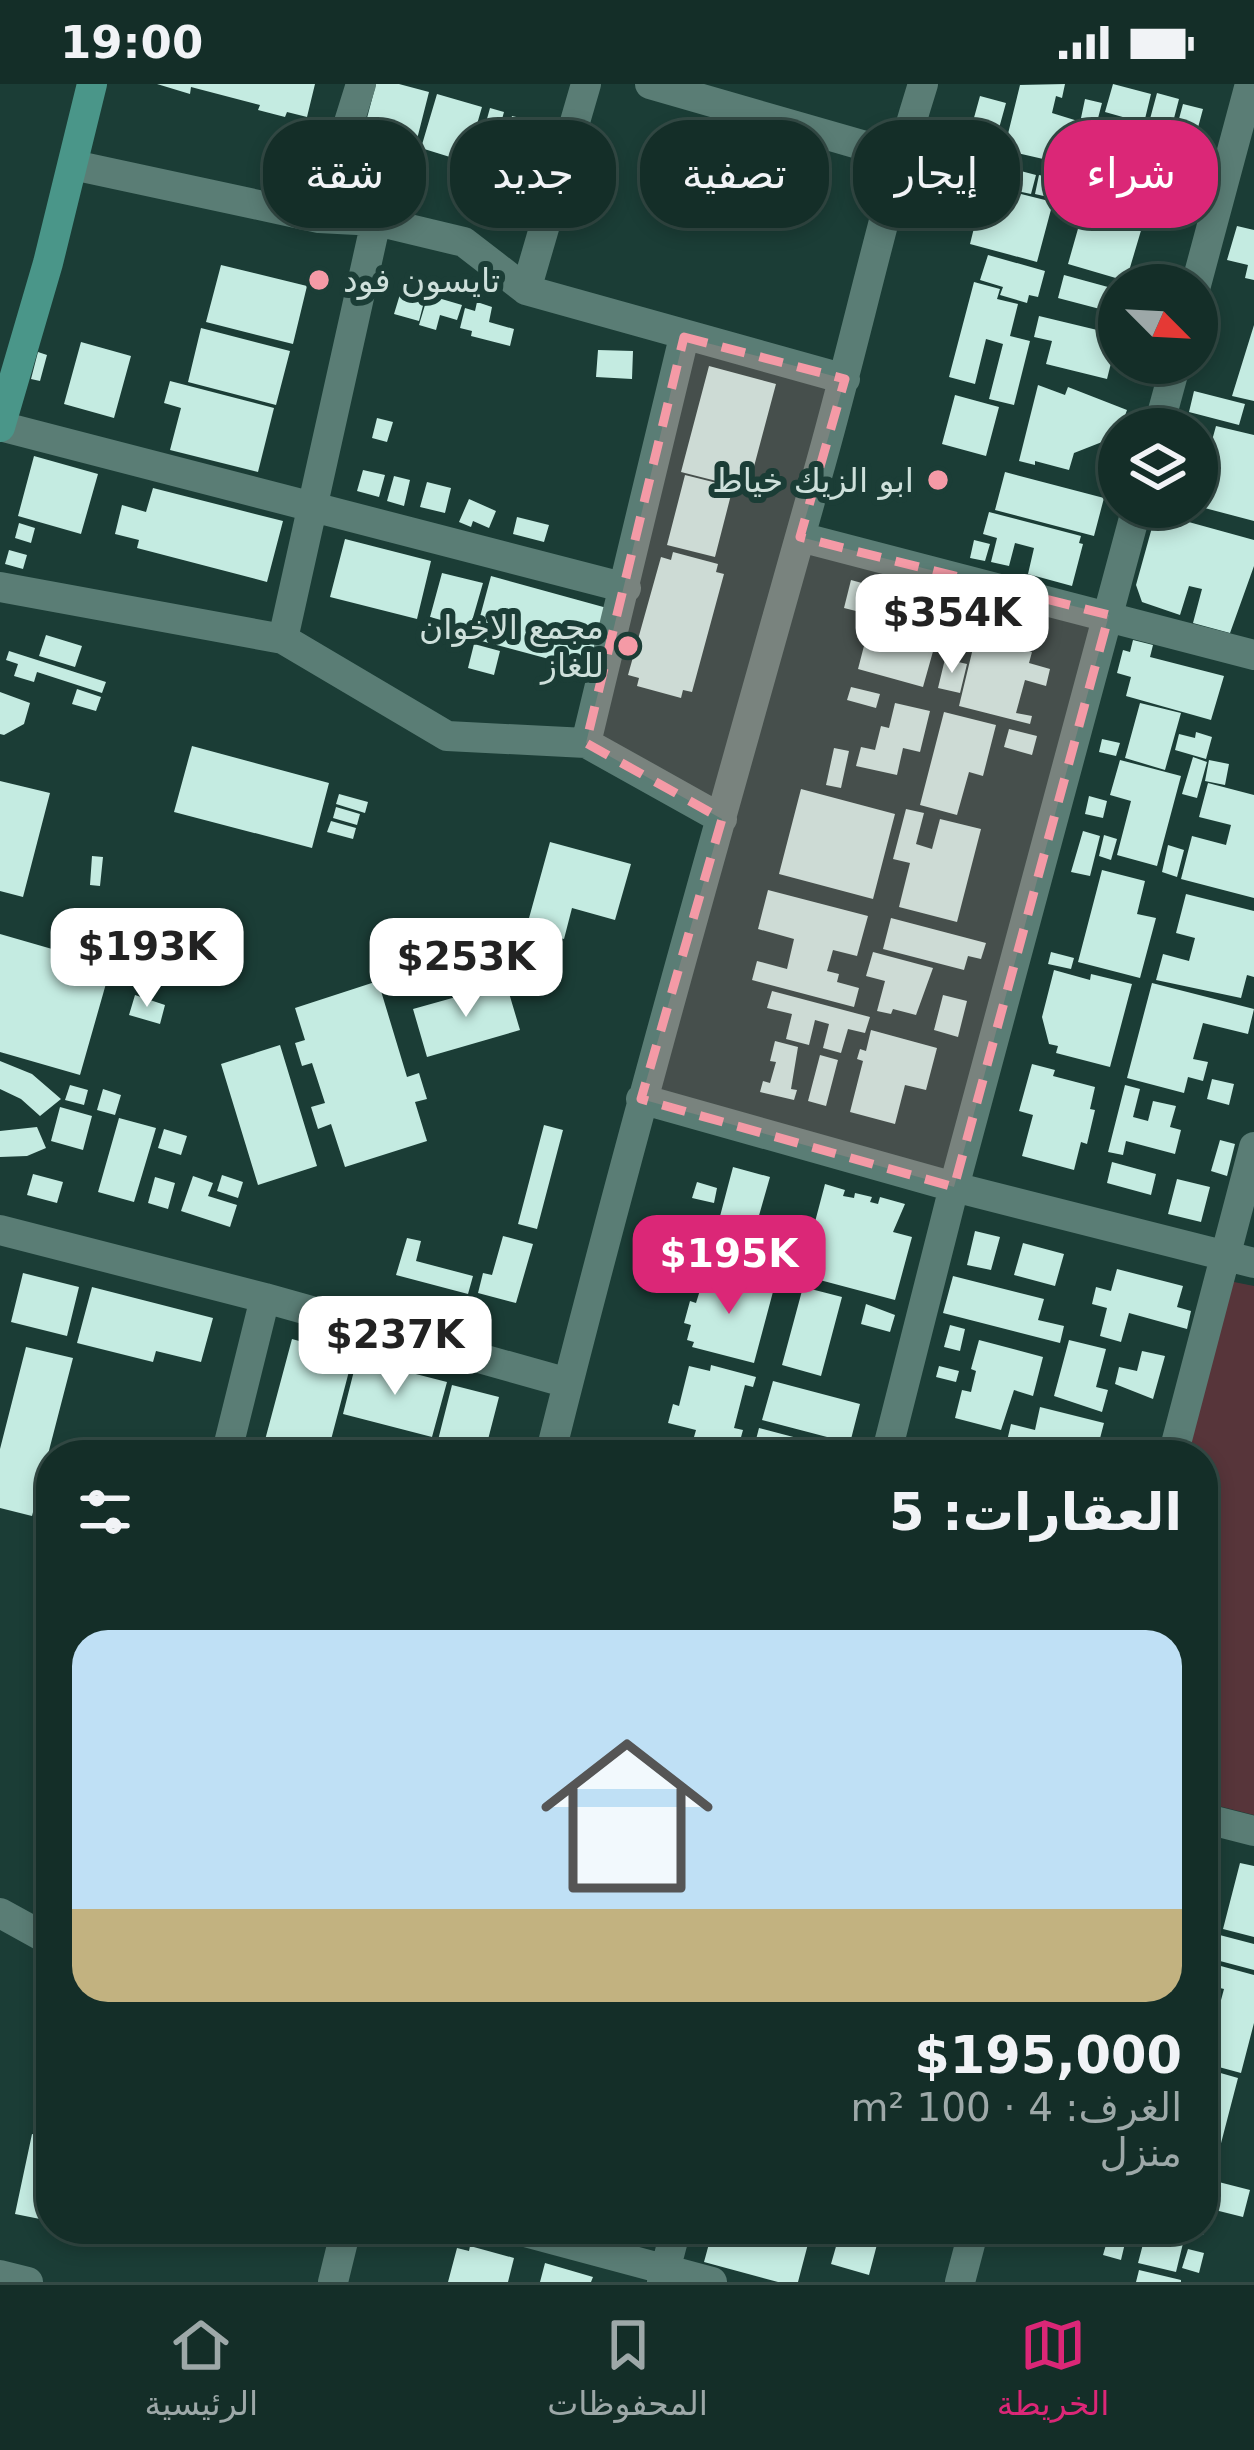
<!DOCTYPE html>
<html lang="ar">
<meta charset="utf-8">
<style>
:root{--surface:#142e28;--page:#1d3630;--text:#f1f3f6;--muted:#9da8a8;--line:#334a45;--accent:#db2777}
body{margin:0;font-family:"DejaVu Sans","Noto Naskh Arabic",sans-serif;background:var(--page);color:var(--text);direction:rtl;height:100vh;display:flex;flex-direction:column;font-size:45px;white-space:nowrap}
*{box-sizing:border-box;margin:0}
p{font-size:39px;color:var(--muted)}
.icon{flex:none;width:66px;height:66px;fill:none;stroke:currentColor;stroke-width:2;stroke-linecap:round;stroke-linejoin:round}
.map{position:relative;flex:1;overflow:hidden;direction:ltr}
.details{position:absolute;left:36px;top:1356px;width:1182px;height:804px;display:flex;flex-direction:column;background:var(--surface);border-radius:48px;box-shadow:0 6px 18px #0003,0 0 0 3px var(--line);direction:rtl}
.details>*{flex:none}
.top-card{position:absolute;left:36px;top:36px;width:1182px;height:108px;direction:rtl;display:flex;gap:24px}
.needle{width:78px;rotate:114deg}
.fabs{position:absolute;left:1098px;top:180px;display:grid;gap:24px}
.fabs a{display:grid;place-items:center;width:120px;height:120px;border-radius:50%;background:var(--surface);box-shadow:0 6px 18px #0003,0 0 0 3px var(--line);font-size:60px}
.price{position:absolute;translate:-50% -102px;padding:0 27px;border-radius:24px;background:#fff;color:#222;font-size:39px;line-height:78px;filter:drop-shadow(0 3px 6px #0008)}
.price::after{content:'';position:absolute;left:50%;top:72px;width:36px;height:27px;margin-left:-18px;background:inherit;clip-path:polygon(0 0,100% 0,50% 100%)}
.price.on{background:var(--accent);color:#fff}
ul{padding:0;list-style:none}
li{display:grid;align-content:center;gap:24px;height:636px;padding:0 36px}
li span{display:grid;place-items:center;height:372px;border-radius:36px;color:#555}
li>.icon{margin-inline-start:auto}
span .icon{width:216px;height:216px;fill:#fffc;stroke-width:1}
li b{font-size:51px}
h2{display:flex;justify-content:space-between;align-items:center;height:144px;padding:0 36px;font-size:51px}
.pill{padding:0 42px;border-radius:48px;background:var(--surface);box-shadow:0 6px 18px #0003,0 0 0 3px var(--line);font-size:42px;line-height:108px}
.pill.on{background:var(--accent);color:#fff}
.status{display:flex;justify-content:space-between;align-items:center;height:84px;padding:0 60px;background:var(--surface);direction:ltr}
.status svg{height:33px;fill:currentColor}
.tab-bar{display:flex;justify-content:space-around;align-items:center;height:168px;border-top:3px solid var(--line);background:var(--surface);font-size:33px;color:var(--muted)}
.tab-bar a{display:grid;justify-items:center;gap:6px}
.tab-bar .on{color:var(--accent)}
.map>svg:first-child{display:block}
.green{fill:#57353a}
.building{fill:#c4ebe1}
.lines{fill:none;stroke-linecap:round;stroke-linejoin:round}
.street{stroke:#5a7d75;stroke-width:30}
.secondary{stroke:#4a9689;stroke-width:30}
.marked{fill:#f49aa6;fill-opacity:0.2;stroke:#f49aa6;stroke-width:9;stroke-dasharray:24 15;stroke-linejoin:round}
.poi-dot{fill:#f49aa6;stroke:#1b3d36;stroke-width:4.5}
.labels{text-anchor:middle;stroke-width:12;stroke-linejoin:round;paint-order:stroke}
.poi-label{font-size:33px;fill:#cee0db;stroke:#1b3d36;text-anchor:end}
</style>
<div class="status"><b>19:00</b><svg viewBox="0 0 49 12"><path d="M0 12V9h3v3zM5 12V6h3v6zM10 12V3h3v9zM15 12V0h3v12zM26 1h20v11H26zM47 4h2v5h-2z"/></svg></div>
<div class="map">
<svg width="1254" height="2198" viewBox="0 0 1254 2198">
<rect width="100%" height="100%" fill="#1b3d36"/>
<path class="green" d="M1229,1197L1254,1202V1731L1203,1718V1371H1185Z"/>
<path class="building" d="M157,0H315L307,33L287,28L285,33L258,26L260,21L191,3L190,10Z
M376,0H399L429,8L414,67L362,53Z
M1065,0L1062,14L1056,12L1052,29L1081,38L1078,53L1072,51L1065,80L1004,66L1020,1Z
M1113,0L1151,10L1144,39L1105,28Z
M1157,9L1179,15L1172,42L1150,35Z
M437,10L482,23L466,78L421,64Z
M980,12L1006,19L985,95L959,88Z
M1085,15L1102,19L1097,38L1081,34Z
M1183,20L1203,25L1196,51L1176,46Z
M490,24L504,28L499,46L485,42Z
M512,32L533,37L529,53L508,47Z
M1104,41L1148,54L1135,97L1116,92L1113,101L1089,93Z
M474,58L525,72L518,98L467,84Z
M993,71L1011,75L1004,103L986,99Z
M1013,85L1036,91L1031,110L1008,105Z
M1159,88L1185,94L1179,118L1153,111Z
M1039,91L1052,94L1048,113L1035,110Z
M997,104L1053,118L1037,178L970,160L977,132L988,135Z
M1089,106L1148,123L1126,197L1068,180Z
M1237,142L1254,146V196L1245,194L1248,181L1227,176Z
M988,171L1045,187L1038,213L1029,211L1027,219L1000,211L1003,203L980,196Z
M221,181L307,202L293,260L206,238Z
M1064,191L1119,206V230L1058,214Z
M974,198L1000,205L997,215L1018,220L1010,252L1030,257L1014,321L989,315L1003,260L986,255L975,300L949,293Z
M401,207L425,214L419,237L394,230Z
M428,211L462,221L457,236L440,231L436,246L419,241Z
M477,218L492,223L489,238L514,245L510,262L471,252L472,247L460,244L465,224L475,227Z
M1039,232L1118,251L1107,295L1046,280L1052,257L1034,253Z
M1254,241V317L1232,312Z
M201,244L290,267L276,321L188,298Z
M81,258L131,272L114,334L64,320Z
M598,266L633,267L632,295L596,293Z
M38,268L47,271L40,297L31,295Z
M709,282L776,300L748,405L681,388Z
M170,297L274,324L258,388L170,366L181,324L164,319Z
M1038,301L1065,311L1068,303L1127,326L1114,362L1102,358L1074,369L1069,386L1035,377V381L1019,377Z
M1194,307L1245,320L1239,341L1189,328Z
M955,311L999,323L986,372L942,360Z
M377,334L393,338L387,358L372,354Z
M1216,342L1254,351V437L1197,422L1204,386L1197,384V368L1208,371Z
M34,372L98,390L81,450L18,432Z
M363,386L385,391L379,413L357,407Z
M1005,388L1104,414L1094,452L995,426Z
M685,391L733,403L715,473L667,461Z
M394,392L410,396L404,422L387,417Z
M427,398L451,404L445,429L420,423Z
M153,404L283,437L267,498L137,464L139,456L115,450L122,421L146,428Z
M469,415L496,427L489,444L473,437L471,443L459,438Z
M989,428L1081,452L1079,459L1083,460L1072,502L1028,490L1034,464L1015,459L1009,482L991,478L997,454L983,450Z
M1156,429L1254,456V482L1230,549L1193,539L1202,505L1189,502L1180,531L1142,518L1136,501Z
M517,433L549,441L544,458L513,450Z
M19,439L35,444L31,459L15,454Z
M345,455L431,477L417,535L330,513Z
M974,456L990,460L985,477L970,474Z
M9,466L27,471L23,485L5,480Z
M673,468L718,480L716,488L724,490L692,608L683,606L681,614L637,602L639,594L628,591L661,473L671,476Z
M442,489L483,499L470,544L430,533Z
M491,492L607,524L590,586L474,555Z
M851,496L931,518L925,543L939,546L923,603L858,585L872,531L844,524Z
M981,531L1016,540L1014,548L1025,550L1021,565L1032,568L1029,579L1050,585L1046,602L1025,596L1016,629L1032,632L1030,640L959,622Z
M46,551L82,562L75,583L39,572Z
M1133,556L1153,561L1150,573L1224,592L1211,636L1126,612L1131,593L1117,589L1123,566L1130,568Z
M474,560L500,567L494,591L468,584Z
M9,567L106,598L102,609L37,588L34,598L14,592L18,580L6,576Z
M945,575L967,580L960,609L938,604Z
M851,603L880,610L876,624L847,616Z
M77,605L101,613L96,627L72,620Z
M0,608L30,619L24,640L4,651L0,650Z
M895,619L930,627L920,668L903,664L897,691L856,682L861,663L875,666L881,642L889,644Z
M1140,619L1181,629L1165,686L1125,674Z
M944,628L996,641L983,692L969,688L957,731L920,721Z
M1009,645L1037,652L1032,671L1004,663Z
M1196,648L1212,653L1206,675L1175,666L1179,650L1195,654Z
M1102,655L1120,659L1116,672L1099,668Z
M192,662L329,699L312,764L174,728Z
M834,664L849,667L841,704L826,701Z
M1193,673L1207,678L1197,714L1182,710Z
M1120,676L1181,692L1157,782L1117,771L1131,717L1110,711Z
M1209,676L1229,680L1225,701L1205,697Z
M0,697L50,709L23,813L0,807Z
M1208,699L1254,711V814L1181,795L1192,752L1226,761L1231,741L1199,733Z
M801,705L895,730L873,815L779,790Z
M339,710L368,718L365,729L336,720Z
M1089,712L1107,717L1103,734L1085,730Z
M336,723L360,730L357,741L333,734Z
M906,725L924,729L916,760L932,765L940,735L981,745L957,838L899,823L910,779L893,775Z
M331,737L356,744L353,755L327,748Z
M1083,747L1100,752L1090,792L1071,788Z
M1104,751L1117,755L1111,776L1099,772Z
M550,758L631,780L615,836L572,824L564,855L526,845Z
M1168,761L1184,766L1177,793L1162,788Z
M92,772L103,773L100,802L90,801Z
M1102,786L1145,797L1137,830L1156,834L1140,894L1078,878Z
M768,806L868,832L857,872L833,866L827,887L839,890L837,898L859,904L854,923L752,896L757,877L787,885L794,855L758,845Z
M1186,810L1254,827V893L1247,891L1241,914L1156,896L1163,870L1189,877L1195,854L1176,849Z
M891,834L986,859L981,875L968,872L964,886L883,865Z
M0,850L111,882L80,991L0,968Z
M873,868L933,884L916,931L893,925L891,930L877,927L885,897L866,892Z
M1051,868L1074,874L1071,885L1048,880Z
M1054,886L1090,896L1091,890L1132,900L1110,983L1056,969L1058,962L1049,960L1042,933Z
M378,897L407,993L419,989L427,1015L415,1018L427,1057L345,1083L331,1040L318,1045L311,1023L325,1019L312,979L302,982L295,959L305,956L295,924Z
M506,899L520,946L427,973L413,925Z
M1152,899L1254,925L1248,950L1203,939L1193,975L1208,978L1203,997L1188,993L1184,1009L1127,994Z
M772,907L870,933L865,949L848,945L841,969L823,964L829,940L815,936L809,961L786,955L792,930L767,924Z
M135,911L165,921L160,940L129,931Z
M943,911L967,917L958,953L934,946Z
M871,946L937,964L926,1006L905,1001L895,1040L850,1028L863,977L857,975L860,965L866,967Z
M775,957L798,963L791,1005L797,1006L794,1016L760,1008L763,997L770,999L776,978L770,977Z
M280,961L317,1082L258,1101L221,980Z
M820,971L838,976L826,1022L808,1017Z
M0,977L32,990L61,1015L40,1032L21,1015L0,1005Z
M1032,980L1055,986L1053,992L1095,1003L1090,1025L1095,1026L1087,1060L1081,1058L1074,1086L1022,1072L1033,1031L1019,1027Z
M1212,995L1234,1000L1229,1021L1207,1015Z
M70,1001L88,1006L84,1021L65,1016Z
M1125,1001L1140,1005L1133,1033L1148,1037L1153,1017L1176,1022L1170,1043L1181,1046L1175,1070L1126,1057L1123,1071L1108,1068Z
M103,1005L121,1011L115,1031L97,1026Z
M60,1023L92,1032L83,1066L51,1057Z
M119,1034L156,1044L134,1118L98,1108Z
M544,1041L563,1046L537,1145L518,1140Z
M37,1043L46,1064L27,1072L0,1073V1047Z
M164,1045L187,1052L181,1071L158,1064Z
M1220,1056L1235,1060L1227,1092L1211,1087Z
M1112,1078L1156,1090L1151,1111L1107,1099Z
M733,1083L770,1093L756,1142L766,1145L769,1132L796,1139L782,1193L709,1174Z
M33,1090L63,1098L57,1119L27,1111Z
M222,1091L243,1098L238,1114L217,1107Z
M193,1092L213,1099L208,1112L237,1121L230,1143L181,1127Z
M155,1093L175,1099L168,1125L148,1119Z
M1177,1095L1210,1103L1201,1138L1168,1130Z
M697,1098L717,1104L714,1119L692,1114Z
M825,1100L845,1106L843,1112L854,1114L855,1109L872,1113L870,1118L878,1120L880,1113L905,1120L893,1148L912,1153L895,1216L801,1191Z
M975,1147L1000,1153L991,1186L967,1181Z
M503,1152L533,1160L516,1219L478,1209L483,1189L492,1191Z
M407,1154L421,1157L416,1177L473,1192L468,1210L396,1191Z
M1023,1159L1064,1170L1055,1202L1014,1191Z
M1117,1185L1183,1202L1177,1223L1191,1227L1187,1245L1129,1229L1121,1258L1100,1252L1107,1224L1092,1220L1096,1203L1111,1207Z
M713,1188L774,1204L754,1279L692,1263L694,1258L687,1256L691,1241L684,1239L690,1217L696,1219L701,1203L708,1205Z
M23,1189L79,1203L67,1252L11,1238Z
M953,1192L1044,1215L1038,1236L1064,1242L1060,1259L943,1229Z
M92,1203L213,1234L201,1278L156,1267L153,1278L77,1259Z
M803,1203L842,1213L821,1292L782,1281Z
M866,1220L895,1231L890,1248L861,1240Z
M950,1241L965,1245L960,1267L944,1263Z
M292,1255L353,1272L327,1371H261Z
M979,1256L1043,1273L1033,1312L1014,1306L1001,1346L955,1334L962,1306L971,1308L976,1287L971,1285Z
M1069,1256L1106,1265L1096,1303L1108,1306L1102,1328L1054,1312Z
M26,1263L73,1274L32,1432L0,1424V1365Z
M1142,1267L1165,1272L1153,1315L1115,1300L1119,1283L1137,1287Z
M357,1275L447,1298L432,1353L343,1330Z
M711,1281L756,1293L753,1303L745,1301L734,1344L743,1346L738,1364L694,1353L696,1346L668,1339L673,1320L679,1322L689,1282L710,1287Z
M939,1282L959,1287L956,1298L936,1293Z
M773,1297L860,1320L850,1359L762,1336Z
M452,1301L499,1313L484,1371H463L436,1364Z
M1040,1323L1104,1339L1098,1362L1078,1357L1074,1371H1063L1007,1357L1011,1340L1035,1346Z
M759,1344L839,1365L837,1371H752Z
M967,1358L1013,1369V1371H963Z
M1203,1767L1218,1771L1211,1795L1203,1793Z
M1240,1779L1254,1782V1853L1223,1845Z
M1212,1849L1254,1860V1886L1205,1873Z
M1206,1878L1254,1891V1939L1241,1989L1204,1979L1224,1905L1203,1900Z
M1203,1984L1238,1994L1213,2090L1203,2088Z
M32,2050L51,2054V2080L40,2135L15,2130Z
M1203,2094L1250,2106L1243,2133L1203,2123Z
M1203,2130L1209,2132L1203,2151L1186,2147L1176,2188L1138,2179L1147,2145H1203Z
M713,2145H765L809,2156L798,2198H778L704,2178Z
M841,2145H881L869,2191L831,2180Z
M1052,2145H1096L1092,2161L1050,2151Z
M1108,2154L1125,2159L1121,2176L1103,2171Z
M470,2162L514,2174L508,2198H448L457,2164L469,2167Z
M1188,2165L1204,2169L1199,2189L1182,2184Z
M545,2179L593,2193L591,2198H540Z
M1139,2186L1181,2196V2198H1136Z"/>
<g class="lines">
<path class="street" d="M650,0L900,72
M73,81L319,134L376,137L464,158L526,206L845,295
M319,134L361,0
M1196,201L1250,0
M526,206L586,0
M0,342L626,504
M1158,345L1176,279
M800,453L1254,571
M0,503L283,555L447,652L586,659L722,735
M283,555L376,137
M586,659L684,253
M641,1015L954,1103L1254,1179
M0,1146L265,1214L568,1299
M226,1371L265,1214
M550,1371C632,1044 725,720 816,396C854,264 882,130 923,0
M886,1371L954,1103L1137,423
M1173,1371L1254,1063
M1203,1734L1254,1747
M0,1829L51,1857
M514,2145L712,2198
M0,2191L28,2198
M333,2198L346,2145
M662,2198L676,2145
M960,2198L974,2145"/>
<path class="secondary" d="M0,343L48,179L92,0"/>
</g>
<path class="marked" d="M684,253L845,295L800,453L1109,531L954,1103L641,1015L722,735L586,659Z"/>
<g class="poi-dot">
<circle cx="319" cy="196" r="12"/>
<circle cx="938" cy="396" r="12"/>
<circle cx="628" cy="562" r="12"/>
</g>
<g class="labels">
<g class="poi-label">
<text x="343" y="208" text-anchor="start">تايسون فود</text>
<text x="914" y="408">ابو الزيك خياط</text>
<text x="604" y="555">مجمع الاخوان<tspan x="604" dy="38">للغاز</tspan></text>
</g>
</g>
</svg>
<div class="fabs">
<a><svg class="needle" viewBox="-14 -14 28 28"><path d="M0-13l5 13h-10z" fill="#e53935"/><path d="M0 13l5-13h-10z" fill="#9da8a8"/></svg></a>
<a><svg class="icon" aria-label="layers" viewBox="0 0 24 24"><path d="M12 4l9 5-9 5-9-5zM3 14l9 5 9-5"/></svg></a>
</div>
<b class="price" style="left:952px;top:592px">$354K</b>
<b class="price" style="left:147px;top:926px">$193K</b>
<b class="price" style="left:466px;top:936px">$253K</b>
<b class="price on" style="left:729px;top:1233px">$195K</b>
<b class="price" style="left:395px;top:1314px">$237K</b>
<div class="top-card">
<a class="pill on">شراء</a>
<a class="pill">إيجار</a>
<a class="pill">تصفية</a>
<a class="pill">جديد</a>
<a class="pill">شقة</a>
</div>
<section class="details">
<h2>العقارات: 5<svg class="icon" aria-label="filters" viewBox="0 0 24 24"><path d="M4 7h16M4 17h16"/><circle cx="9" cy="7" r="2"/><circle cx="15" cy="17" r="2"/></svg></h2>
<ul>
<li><span style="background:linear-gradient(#bfe0f5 75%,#c2b280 0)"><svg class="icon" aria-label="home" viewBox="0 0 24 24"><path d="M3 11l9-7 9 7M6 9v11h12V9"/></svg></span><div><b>$195,000</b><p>الغرف: 4 · 100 m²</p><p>منزل</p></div></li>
</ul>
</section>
</div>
<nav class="tab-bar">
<a class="on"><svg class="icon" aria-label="map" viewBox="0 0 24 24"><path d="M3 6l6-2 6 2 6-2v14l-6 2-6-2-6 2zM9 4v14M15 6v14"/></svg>الخريطة</a>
<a><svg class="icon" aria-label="saved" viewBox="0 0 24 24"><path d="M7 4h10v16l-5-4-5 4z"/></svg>المحفوظات</a>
<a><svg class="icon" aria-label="home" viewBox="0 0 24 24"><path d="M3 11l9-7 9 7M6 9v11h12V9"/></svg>الرئيسية</a>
</nav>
